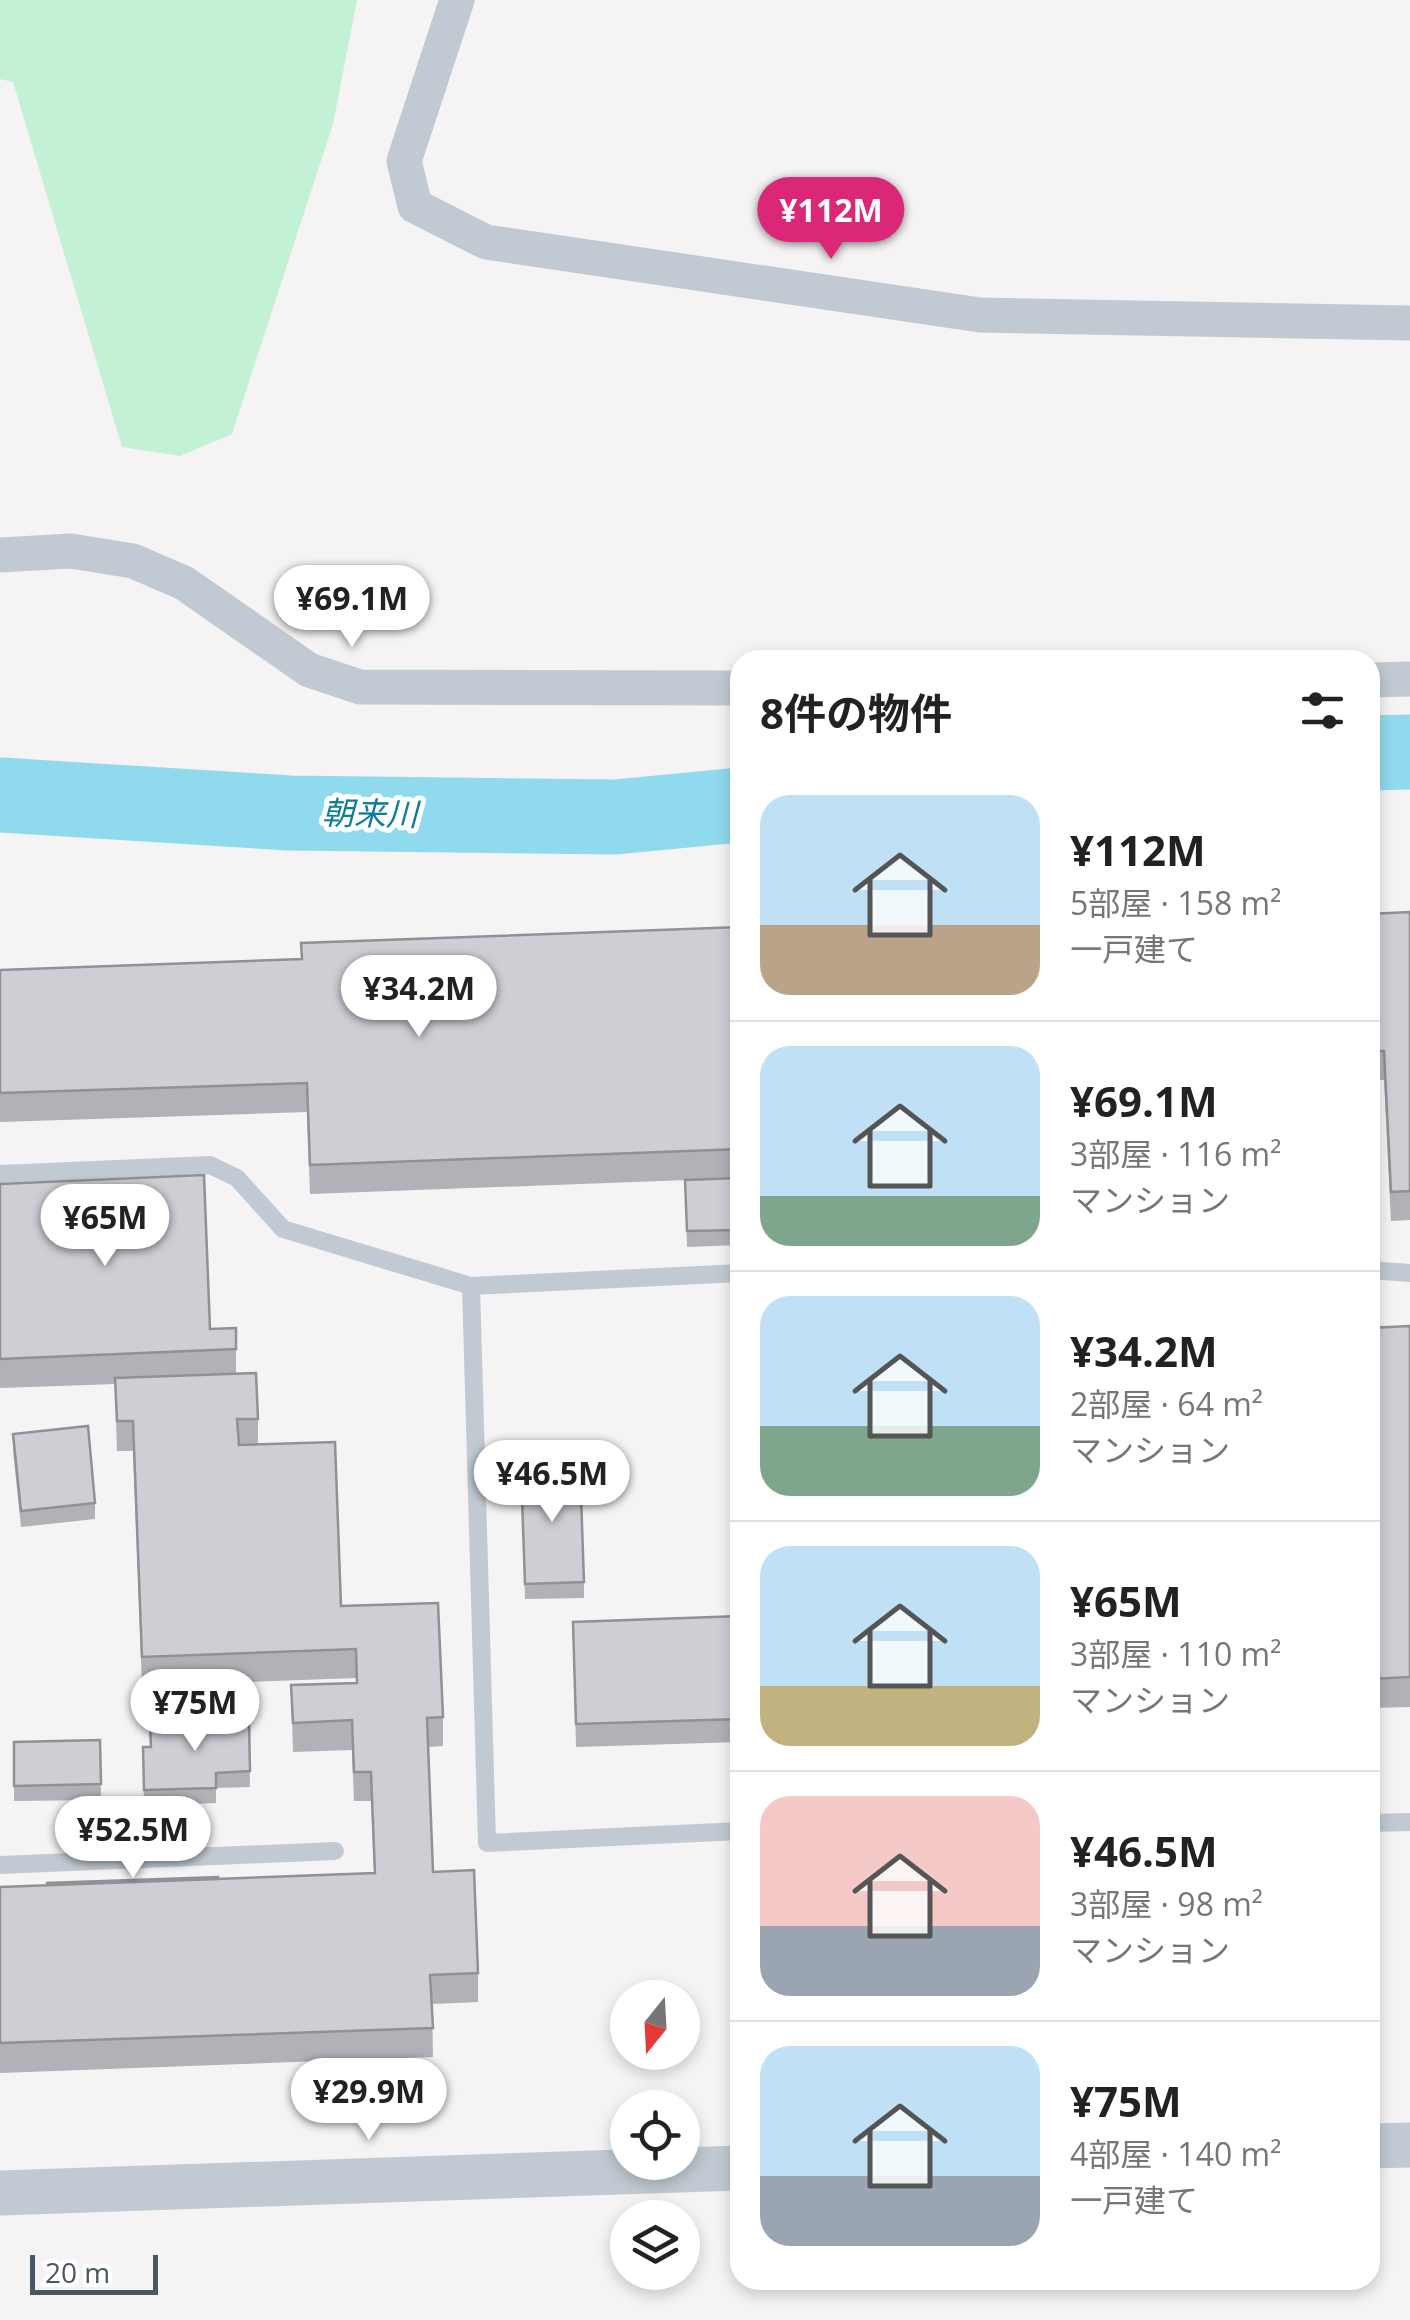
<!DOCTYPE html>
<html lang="ja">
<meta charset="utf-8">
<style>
:root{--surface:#fff;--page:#f2f2f2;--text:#222;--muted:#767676;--line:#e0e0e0;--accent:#db2777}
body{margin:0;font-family:"Open Sans","Noto Sans JP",sans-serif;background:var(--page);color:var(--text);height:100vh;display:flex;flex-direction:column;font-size:38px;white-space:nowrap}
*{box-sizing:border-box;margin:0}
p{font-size:32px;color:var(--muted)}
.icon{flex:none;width:55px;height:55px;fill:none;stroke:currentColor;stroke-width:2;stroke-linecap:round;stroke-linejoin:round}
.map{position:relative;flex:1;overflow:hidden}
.drawer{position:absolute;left:730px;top:650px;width:650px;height:1640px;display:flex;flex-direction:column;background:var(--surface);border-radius:30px;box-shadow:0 5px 15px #0003}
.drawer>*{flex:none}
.needle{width:65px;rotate:198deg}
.fabs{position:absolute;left:610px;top:1980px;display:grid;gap:20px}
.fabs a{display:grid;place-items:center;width:90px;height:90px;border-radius:50%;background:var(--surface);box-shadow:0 5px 15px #0003;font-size:50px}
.scale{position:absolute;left:30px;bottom:25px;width:128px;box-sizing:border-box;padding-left:10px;border:5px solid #4a5661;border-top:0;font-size:28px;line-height:35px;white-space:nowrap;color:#4a5661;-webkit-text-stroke:8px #fff;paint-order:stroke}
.price{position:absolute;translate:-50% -85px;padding:0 22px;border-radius:35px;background:#fff;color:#222;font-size:32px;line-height:65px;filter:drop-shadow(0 2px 5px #0008)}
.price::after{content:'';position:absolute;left:50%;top:60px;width:30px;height:22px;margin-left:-15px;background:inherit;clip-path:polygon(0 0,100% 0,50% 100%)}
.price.on{background:var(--accent);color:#fff}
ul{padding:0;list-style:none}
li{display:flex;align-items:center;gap:30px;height:250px;padding:0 30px}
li+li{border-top:2px solid var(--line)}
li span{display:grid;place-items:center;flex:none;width:280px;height:200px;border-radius:30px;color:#555}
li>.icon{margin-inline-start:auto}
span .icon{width:120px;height:120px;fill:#fffc;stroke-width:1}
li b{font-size:42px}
h2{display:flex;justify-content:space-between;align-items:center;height:120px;padding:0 30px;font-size:42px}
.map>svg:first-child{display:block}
.green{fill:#c3f1d5}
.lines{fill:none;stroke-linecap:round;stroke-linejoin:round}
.river{stroke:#90daee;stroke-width:75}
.service{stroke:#c1cad2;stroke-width:18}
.minor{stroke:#c1cad2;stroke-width:35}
.tertiary{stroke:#c1cad2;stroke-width:45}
.wall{fill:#b0b2b7}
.building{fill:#cdcfd5;stroke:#909195;stroke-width:2.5}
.labels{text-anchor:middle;stroke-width:10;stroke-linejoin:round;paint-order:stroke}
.water-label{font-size:32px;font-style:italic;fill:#0c7c9b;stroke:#fff}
</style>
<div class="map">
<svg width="1410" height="2320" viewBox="0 0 1410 2320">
<rect width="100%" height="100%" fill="#f5f3f3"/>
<path class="green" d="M0,0H357L333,124L232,434L180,456L122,447L13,82L0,79Z"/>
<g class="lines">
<path class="river" d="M1370,753L1410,752
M0,795L289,813L615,817L740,805"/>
<path class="service" d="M0,1174L210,1165L237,1178L283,1229L471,1286L740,1273
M1370,1270L1410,1273
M471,1286L487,1843L740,1831
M1370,1823L1410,1822
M0,1865L335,1851"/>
<path class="minor" d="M457,0L404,161L415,206L486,242L980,315L1410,323
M0,555L71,551L133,561L184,583L309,670L360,687L740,688
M1370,680L1410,679"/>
<path class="tertiary" d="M1370,2146L1410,2145
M0,2193L740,2168"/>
</g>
<path class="wall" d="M1410,912V1220L1391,1221L1384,1080H1370V914Z
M740,927V1178L310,1194L307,1112L0,1122V970L301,959V943Z
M740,1178V1245L687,1247L685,1180Z
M0,1184L210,1329L236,1328V1373L258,1419V1445L341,1606L443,1717V1746L428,1747L433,1872L478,1973V2002L432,2004L433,2057L0,2073V1887L374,1873L371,1801H354L352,1750L293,1752L291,1685L356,1683V1678L142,1686L133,1451H117L115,1384L0,1388Z
M1410,1326V1707L1370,1708V1328Z
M13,1434L95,1503V1519L21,1527L13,1450Z
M521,1469L584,1582V1598L525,1599Z
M740,1616V1742L576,1747L573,1622Z
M249,1720L250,1787L216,1788V1803L144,1806L143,1747H150Z
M100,1740L101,1800L14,1801V1742Z"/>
<path class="building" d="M1410,912V1191L1391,1192L1384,1051H1370V914Z
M740,927V1149L310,1165L307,1083L0,1093V970L302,959L301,943Z
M204,1175L210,1329L236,1328V1349L0,1359V1184Z
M740,1178V1230L687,1231L685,1180Z
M1410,1326V1677L1370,1679V1328Z
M256,1373L258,1419H237L239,1445L335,1442L341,1606L438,1603L443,1717L427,1718L433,1872L474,1870L478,1973L430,1975L433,2028L0,2043V1887L375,1873L371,1772H354L352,1720L293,1723L291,1685L357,1683L356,1649L142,1657L133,1421H117L115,1378Z
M88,1426L95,1503L21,1511L13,1434Z
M580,1467L584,1582L525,1584L521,1469Z
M740,1616V1719L576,1724L573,1622Z
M249,1720L250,1771L216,1773V1788L144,1790L143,1747H151L150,1724Z
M100,1740L101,1784L14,1786V1742Z
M218,1877V1879L47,1885V1883Z"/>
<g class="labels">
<g class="water-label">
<text transform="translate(370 814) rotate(1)" y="11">朝来川</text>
</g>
</g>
</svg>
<div class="fabs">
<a><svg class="needle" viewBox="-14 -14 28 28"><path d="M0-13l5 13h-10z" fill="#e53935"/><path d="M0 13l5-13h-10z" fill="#767676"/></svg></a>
<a><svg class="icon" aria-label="locate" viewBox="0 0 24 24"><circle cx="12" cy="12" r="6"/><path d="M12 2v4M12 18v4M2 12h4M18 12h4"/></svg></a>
<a><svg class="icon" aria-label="layers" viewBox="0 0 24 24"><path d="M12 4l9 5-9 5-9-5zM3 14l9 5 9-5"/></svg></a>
</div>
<div class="scale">20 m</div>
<b class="price on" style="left:831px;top:262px">¥112M</b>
<b class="price" style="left:352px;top:650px">¥69.1M</b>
<b class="price" style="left:419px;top:1040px">¥34.2M</b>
<b class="price" style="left:105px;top:1269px">¥65M</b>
<b class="price" style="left:552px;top:1525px">¥46.5M</b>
<b class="price" style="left:195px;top:1754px">¥75M</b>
<b class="price" style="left:133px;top:1881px">¥52.5M</b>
<b class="price" style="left:369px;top:2143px">¥29.9M</b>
<section class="drawer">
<h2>8件の物件<svg class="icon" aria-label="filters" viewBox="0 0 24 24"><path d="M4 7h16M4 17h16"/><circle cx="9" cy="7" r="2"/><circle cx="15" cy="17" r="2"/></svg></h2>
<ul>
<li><span style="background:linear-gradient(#bfe0f5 65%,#b9a48a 0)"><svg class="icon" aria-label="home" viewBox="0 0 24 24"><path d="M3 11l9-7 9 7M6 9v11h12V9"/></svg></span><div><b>¥112M</b><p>5部屋 · 158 m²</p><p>一戸建て</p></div></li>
<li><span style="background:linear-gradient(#bfe0f5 75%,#7fa58c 0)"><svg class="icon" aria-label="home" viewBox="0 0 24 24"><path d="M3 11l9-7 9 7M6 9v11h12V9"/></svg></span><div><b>¥69.1M</b><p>3部屋 · 116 m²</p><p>マンション</p></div></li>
<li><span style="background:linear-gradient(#bfe0f5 65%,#7fa58c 0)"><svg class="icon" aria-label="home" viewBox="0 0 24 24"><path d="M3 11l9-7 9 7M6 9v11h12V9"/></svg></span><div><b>¥34.2M</b><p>2部屋 · 64 m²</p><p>マンション</p></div></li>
<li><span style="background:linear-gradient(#bfe0f5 70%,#c2b280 0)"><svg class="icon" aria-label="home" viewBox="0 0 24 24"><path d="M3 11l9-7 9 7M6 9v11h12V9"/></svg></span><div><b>¥65M</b><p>3部屋 · 110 m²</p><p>マンション</p></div></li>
<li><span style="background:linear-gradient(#f6c9c9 65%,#9aa5b1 0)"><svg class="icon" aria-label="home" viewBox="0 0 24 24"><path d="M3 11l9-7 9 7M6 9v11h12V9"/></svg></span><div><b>¥46.5M</b><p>3部屋 · 98 m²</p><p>マンション</p></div></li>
<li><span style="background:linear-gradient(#bfe0f5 65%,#9aa5b1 0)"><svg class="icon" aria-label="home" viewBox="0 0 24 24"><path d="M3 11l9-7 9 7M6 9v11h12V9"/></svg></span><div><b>¥75M</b><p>4部屋 · 140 m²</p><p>一戸建て</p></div></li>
</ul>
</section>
</div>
